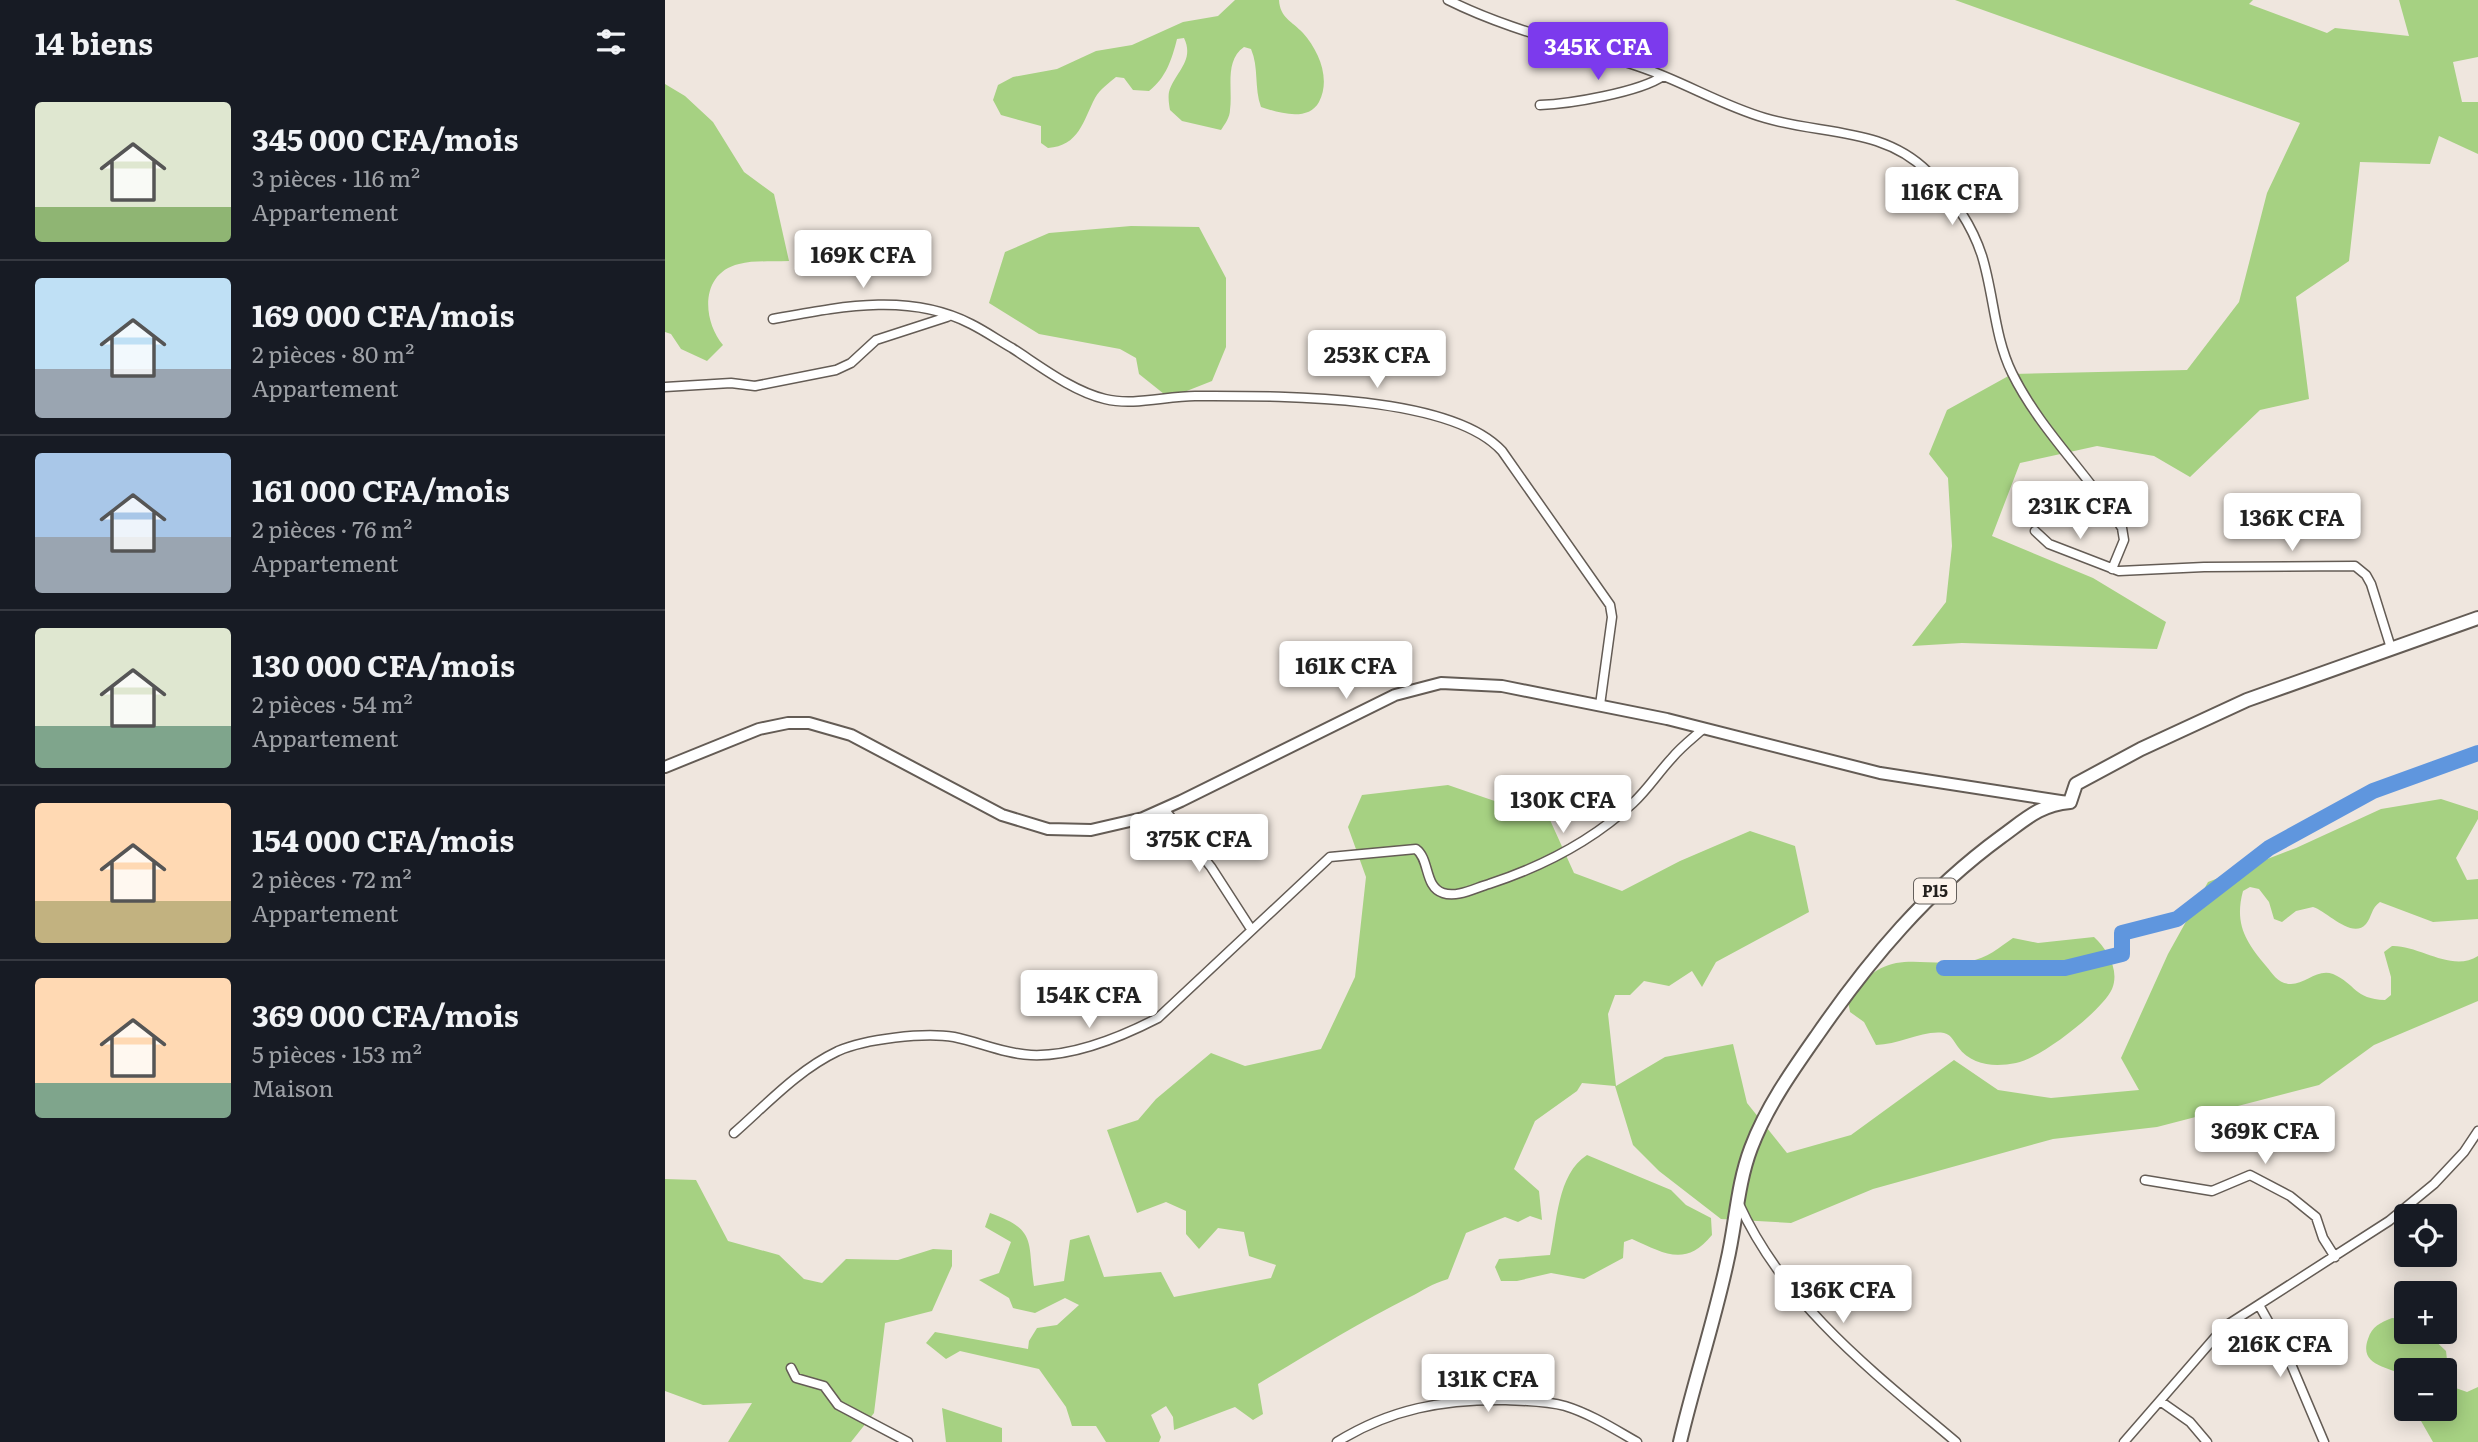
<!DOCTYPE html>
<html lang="fr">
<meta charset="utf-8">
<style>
:root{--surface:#171b24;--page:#242831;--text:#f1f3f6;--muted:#9ea1a6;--line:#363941;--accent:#7c3aed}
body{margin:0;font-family:Literata,serif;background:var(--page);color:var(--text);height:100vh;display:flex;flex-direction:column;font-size:26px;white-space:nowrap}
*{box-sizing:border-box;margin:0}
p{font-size:23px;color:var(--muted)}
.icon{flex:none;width:38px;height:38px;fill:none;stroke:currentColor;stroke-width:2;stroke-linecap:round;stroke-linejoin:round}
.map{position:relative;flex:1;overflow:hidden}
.side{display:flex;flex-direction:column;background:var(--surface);width:665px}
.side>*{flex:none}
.tools{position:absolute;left:1729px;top:1204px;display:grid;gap:14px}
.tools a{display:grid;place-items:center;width:63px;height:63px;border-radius:7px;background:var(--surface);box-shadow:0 4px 18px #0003;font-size:35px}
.price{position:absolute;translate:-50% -60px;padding:0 16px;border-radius:7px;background:#fff;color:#222;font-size:23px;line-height:46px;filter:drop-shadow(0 2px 4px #0008)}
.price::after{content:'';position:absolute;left:50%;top:42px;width:21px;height:16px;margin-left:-10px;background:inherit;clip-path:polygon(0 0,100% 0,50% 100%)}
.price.selected{background:var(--accent);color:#fff}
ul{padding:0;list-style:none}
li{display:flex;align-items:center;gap:21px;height:175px;padding:0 35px}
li+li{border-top:2px solid var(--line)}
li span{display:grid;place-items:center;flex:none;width:196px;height:140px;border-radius:7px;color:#555}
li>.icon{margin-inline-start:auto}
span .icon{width:84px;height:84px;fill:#fffc;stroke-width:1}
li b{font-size:30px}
h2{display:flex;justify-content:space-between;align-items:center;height:84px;padding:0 35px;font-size:30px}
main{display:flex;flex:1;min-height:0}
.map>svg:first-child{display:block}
.green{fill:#a6d182}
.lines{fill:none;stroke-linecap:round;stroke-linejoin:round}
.river{stroke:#5f96de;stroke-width:16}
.minor-casing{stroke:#645c55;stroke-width:11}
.tertiary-casing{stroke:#645c55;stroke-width:14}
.primary-casing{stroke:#645c55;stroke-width:16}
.minor{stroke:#fff;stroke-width:8}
.tertiary{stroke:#fff;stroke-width:10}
.primary{stroke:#fff;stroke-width:12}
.labels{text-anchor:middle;stroke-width:5;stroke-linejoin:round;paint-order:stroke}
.shield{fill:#fcf3eb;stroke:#65605c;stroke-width:2}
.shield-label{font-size:16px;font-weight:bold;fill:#24211e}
</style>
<main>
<section class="side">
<h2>14 biens<svg class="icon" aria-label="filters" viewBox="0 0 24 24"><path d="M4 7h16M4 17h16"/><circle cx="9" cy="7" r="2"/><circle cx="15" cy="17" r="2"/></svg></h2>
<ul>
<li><span style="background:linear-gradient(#dfe7d0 75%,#8fb573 0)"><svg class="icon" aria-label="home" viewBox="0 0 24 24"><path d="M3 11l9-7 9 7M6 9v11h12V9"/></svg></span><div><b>345 000 CFA/mois</b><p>3 pièces · 116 m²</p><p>Appartement</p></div></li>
<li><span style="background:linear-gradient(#bfe0f5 65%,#9aa5b1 0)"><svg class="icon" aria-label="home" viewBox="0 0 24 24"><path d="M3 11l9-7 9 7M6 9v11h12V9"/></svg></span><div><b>169 000 CFA/mois</b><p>2 pièces · 80 m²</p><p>Appartement</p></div></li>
<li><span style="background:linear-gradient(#a9c7e8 60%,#9aa5b1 0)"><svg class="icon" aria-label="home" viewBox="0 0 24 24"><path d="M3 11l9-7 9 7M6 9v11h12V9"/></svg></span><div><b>161 000 CFA/mois</b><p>2 pièces · 76 m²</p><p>Appartement</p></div></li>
<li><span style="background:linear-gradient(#dfe7d0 70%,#7fa58c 0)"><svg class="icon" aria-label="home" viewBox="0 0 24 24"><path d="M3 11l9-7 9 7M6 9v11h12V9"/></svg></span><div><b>130 000 CFA/mois</b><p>2 pièces · 54 m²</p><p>Appartement</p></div></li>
<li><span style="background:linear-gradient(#ffd9b3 70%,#c2b280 0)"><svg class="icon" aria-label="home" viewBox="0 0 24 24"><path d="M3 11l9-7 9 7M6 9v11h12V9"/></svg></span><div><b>154 000 CFA/mois</b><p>2 pièces · 72 m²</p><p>Appartement</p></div></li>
<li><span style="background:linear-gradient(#ffd9b3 75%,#7fa58c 0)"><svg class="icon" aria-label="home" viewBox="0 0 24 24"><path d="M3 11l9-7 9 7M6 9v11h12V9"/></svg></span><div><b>369 000 CFA/mois</b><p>5 pièces · 153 m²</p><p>Maison</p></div></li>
</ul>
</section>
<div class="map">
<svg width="1813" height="1442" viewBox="0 0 1813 1442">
<rect width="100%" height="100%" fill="#efe6de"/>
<path class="green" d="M570,0H614C615,18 627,21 638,33C654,51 666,79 654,102C643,122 614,113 596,107C589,88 594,67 586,49L579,47C559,61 568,89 565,110C565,117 560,124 556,130L517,121L505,110C504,105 503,97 504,92C510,72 530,61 519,38L512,39C507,59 501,78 484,91L468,90L459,78L451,77C444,83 435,89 430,98C418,121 414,146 383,148L376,143V126L336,115L328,100L333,85L348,77L392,69L431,51L467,45L518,22L553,16Z
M1290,0H1588L1584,4L1662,33L1670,28L1744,36L1734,0H1813V57L1788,62L1797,102H1813V154L1774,136L1765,164L1695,162L1684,261L1631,297L1644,399L1595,410L1525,477L1489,456L1432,446L1355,463L1327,536L1428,578L1501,622L1492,649L1297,643L1247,646L1281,602L1287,546L1283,478L1264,454L1282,410L1347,374L1522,370L1574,302L1602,193L1635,123Z
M0,84L20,96L48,122L79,172L109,194L124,261C108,262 89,260 74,264C35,273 37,320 58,345L42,361L16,349L6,334L0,332Z
M466,226L534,227L561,278V347L547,381L504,398L474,374L471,358L455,349L374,334L324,303L340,252L384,233Z
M783,785L885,820L909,873L957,891L1015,861L1085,831L1130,846L1144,912L1051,962L1037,987L1027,971L1004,986L979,981L965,995H950L943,1014L951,1086L1000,1057L1068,1044L1082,1103L1122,1153L1186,1135L1289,1060L1333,1090L1386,1098L1474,1090L1456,1058L1503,954L1543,882L1631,848L1716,809L1776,799L1813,811V819L1791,858L1802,880L1813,879V919L1768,922L1715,902C1706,908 1707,917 1701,924C1687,940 1662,911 1648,907L1631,911L1617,922L1609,919L1604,902L1594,889L1585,887L1578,891C1569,924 1581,942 1601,966C1608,974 1613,984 1626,984C1640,984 1653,968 1668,974C1691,984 1689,999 1720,1000L1726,995V977L1719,952L1727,946C1754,945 1787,973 1813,956V1001L1709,1045L1654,1085L1492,1127L1388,1139L1208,1189L1126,1223L1056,1219L994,1171L968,1145L950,1086L917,1083L912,1091L870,1121L849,1169L874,1191L877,1220L865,1216L853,1222L840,1217L801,1233L783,1279C766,1284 759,1290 745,1297C693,1323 643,1354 593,1384L598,1414L588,1420L570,1407L509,1430L508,1417L501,1406L486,1415L496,1437L494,1442H441L431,1426H407L401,1407L374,1369L295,1351L281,1359L261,1343L270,1332L363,1349L364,1341L372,1328L392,1325L414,1305L400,1298L370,1313L348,1308L344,1298L314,1280L334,1273L346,1242L320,1227L325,1213C373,1230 362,1242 369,1286L399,1281L405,1240L424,1235L439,1277L496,1272L509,1297L606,1278L611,1265L584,1256L579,1232L553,1228L534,1249L521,1234V1211L501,1202L472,1213L442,1130L473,1120L491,1099L546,1053L580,1066L656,1049L690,977L701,877L683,827L697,795Z
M1429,937C1442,949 1455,970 1447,989C1437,1011 1375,1059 1351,1063C1330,1067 1307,1066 1293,1047C1289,1042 1287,1035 1279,1033C1257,1030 1234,1045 1211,1045L1199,1022L1185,1012L1183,1001C1222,943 1249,969 1305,961C1321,959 1335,947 1348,938L1373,943Z
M922,1155L1006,1190L1021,1205L1046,1218L1047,1235C1020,1268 999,1253 967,1239L959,1242L958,1258L919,1279L886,1273L852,1281H836L830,1267L834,1259L885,1255C892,1223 892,1174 922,1155Z
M0,1179L31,1180L63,1241L114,1255L139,1279L157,1283L181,1259L233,1260L268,1249L287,1250V1266L267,1311L220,1323L209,1413L186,1442H63L87,1403L38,1405L0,1391Z
M1727,1318L1741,1319V1332H1761L1781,1351L1785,1386L1802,1392L1813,1387V1442H1768L1756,1421L1754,1409H1780V1370H1741V1377C1726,1366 1693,1367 1703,1339C1707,1326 1715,1323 1727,1318Z
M277,1408L337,1428V1442H281Z"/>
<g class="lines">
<path class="river" d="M1279,968H1400L1457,954V933L1512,919L1604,848L1708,791L1813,753"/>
<g class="minor-casing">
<path id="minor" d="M783,0C845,31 912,45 978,68C1019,82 1058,106 1100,118C1157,135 1218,127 1263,172C1286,195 1307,225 1317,256C1329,295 1329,336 1347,373C1375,430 1424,475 1457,528L1459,540L1447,569
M875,105C905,104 975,92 998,76
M108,319C174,307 244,292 306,324C320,331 333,340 347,348C375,366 407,391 440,399C469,406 501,396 530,396C606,396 784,393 837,451L945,605L947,617L935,705
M0,387L66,383L90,386L171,370L186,363L211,340L282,317
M1370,531L1384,544L1454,571L1539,567L1690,566L1701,575L1706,584L1726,648
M499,809L546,867L586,929
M69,1133C102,1104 133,1070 173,1051C200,1039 259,1032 289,1037C314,1042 340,1054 366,1055C409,1057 456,1037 493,1018L665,857L751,849C765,859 759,887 778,893C792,898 810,888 824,884C876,867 928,840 968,803C983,789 993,773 1007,758C1016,747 1028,738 1038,729
M1480,1180L1547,1191L1585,1175L1625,1196L1651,1217L1658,1238L1670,1257
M1074,1204C1120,1305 1208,1372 1291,1442
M1594,1305L1623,1357L1659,1442
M126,1368L131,1378L159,1386L173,1405L243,1442
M1495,1401L1525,1422L1542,1442
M672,1442C725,1409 779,1399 841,1400C861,1401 881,1401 900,1406C926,1414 949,1429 972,1442
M1459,1442L1559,1327L1724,1221L1769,1184L1799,1152L1813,1131"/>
</g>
<g class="tertiary-casing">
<path id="tertiary" d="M0,767L94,729L123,723H144L186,735L337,815L383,829L426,830L478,818L516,801L730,695L776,683L837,686L1002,719L1215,773L1402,802"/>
</g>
<g class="primary-casing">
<path id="primary" d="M1015,1442C1029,1382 1049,1323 1062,1262C1071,1224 1072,1185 1086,1148C1102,1106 1127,1071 1153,1034C1205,959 1262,891 1336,837C1361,819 1374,805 1405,802L1411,784L1476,749L1582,700L1813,618"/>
</g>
<use href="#minor" class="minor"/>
<use href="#tertiary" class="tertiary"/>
<use href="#primary" class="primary"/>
</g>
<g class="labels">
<rect class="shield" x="1249" y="878.5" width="42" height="25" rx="5"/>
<g class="shield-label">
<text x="1270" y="897">P15</text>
</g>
</g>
</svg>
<div class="tools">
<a><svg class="icon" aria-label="locate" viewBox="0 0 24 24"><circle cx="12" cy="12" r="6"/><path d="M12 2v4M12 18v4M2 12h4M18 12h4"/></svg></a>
<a>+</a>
<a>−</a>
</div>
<b class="price selected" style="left:933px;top:82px">345K CFA</b>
<b class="price" style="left:1287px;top:227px">116K CFA</b>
<b class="price" style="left:198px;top:290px">169K CFA</b>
<b class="price" style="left:712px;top:390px">253K CFA</b>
<b class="price" style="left:1415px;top:541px">231K CFA</b>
<b class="price" style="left:1627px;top:553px">136K CFA</b>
<b class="price" style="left:681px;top:701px">161K CFA</b>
<b class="price" style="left:898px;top:835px">130K CFA</b>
<b class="price" style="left:534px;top:874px">375K CFA</b>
<b class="price" style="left:424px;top:1030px">154K CFA</b>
<b class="price" style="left:1600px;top:1166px">369K CFA</b>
<b class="price" style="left:1178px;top:1325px">136K CFA</b>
<b class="price" style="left:1615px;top:1379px">216K CFA</b>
<b class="price" style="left:823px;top:1414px">131K CFA</b>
</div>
</main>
